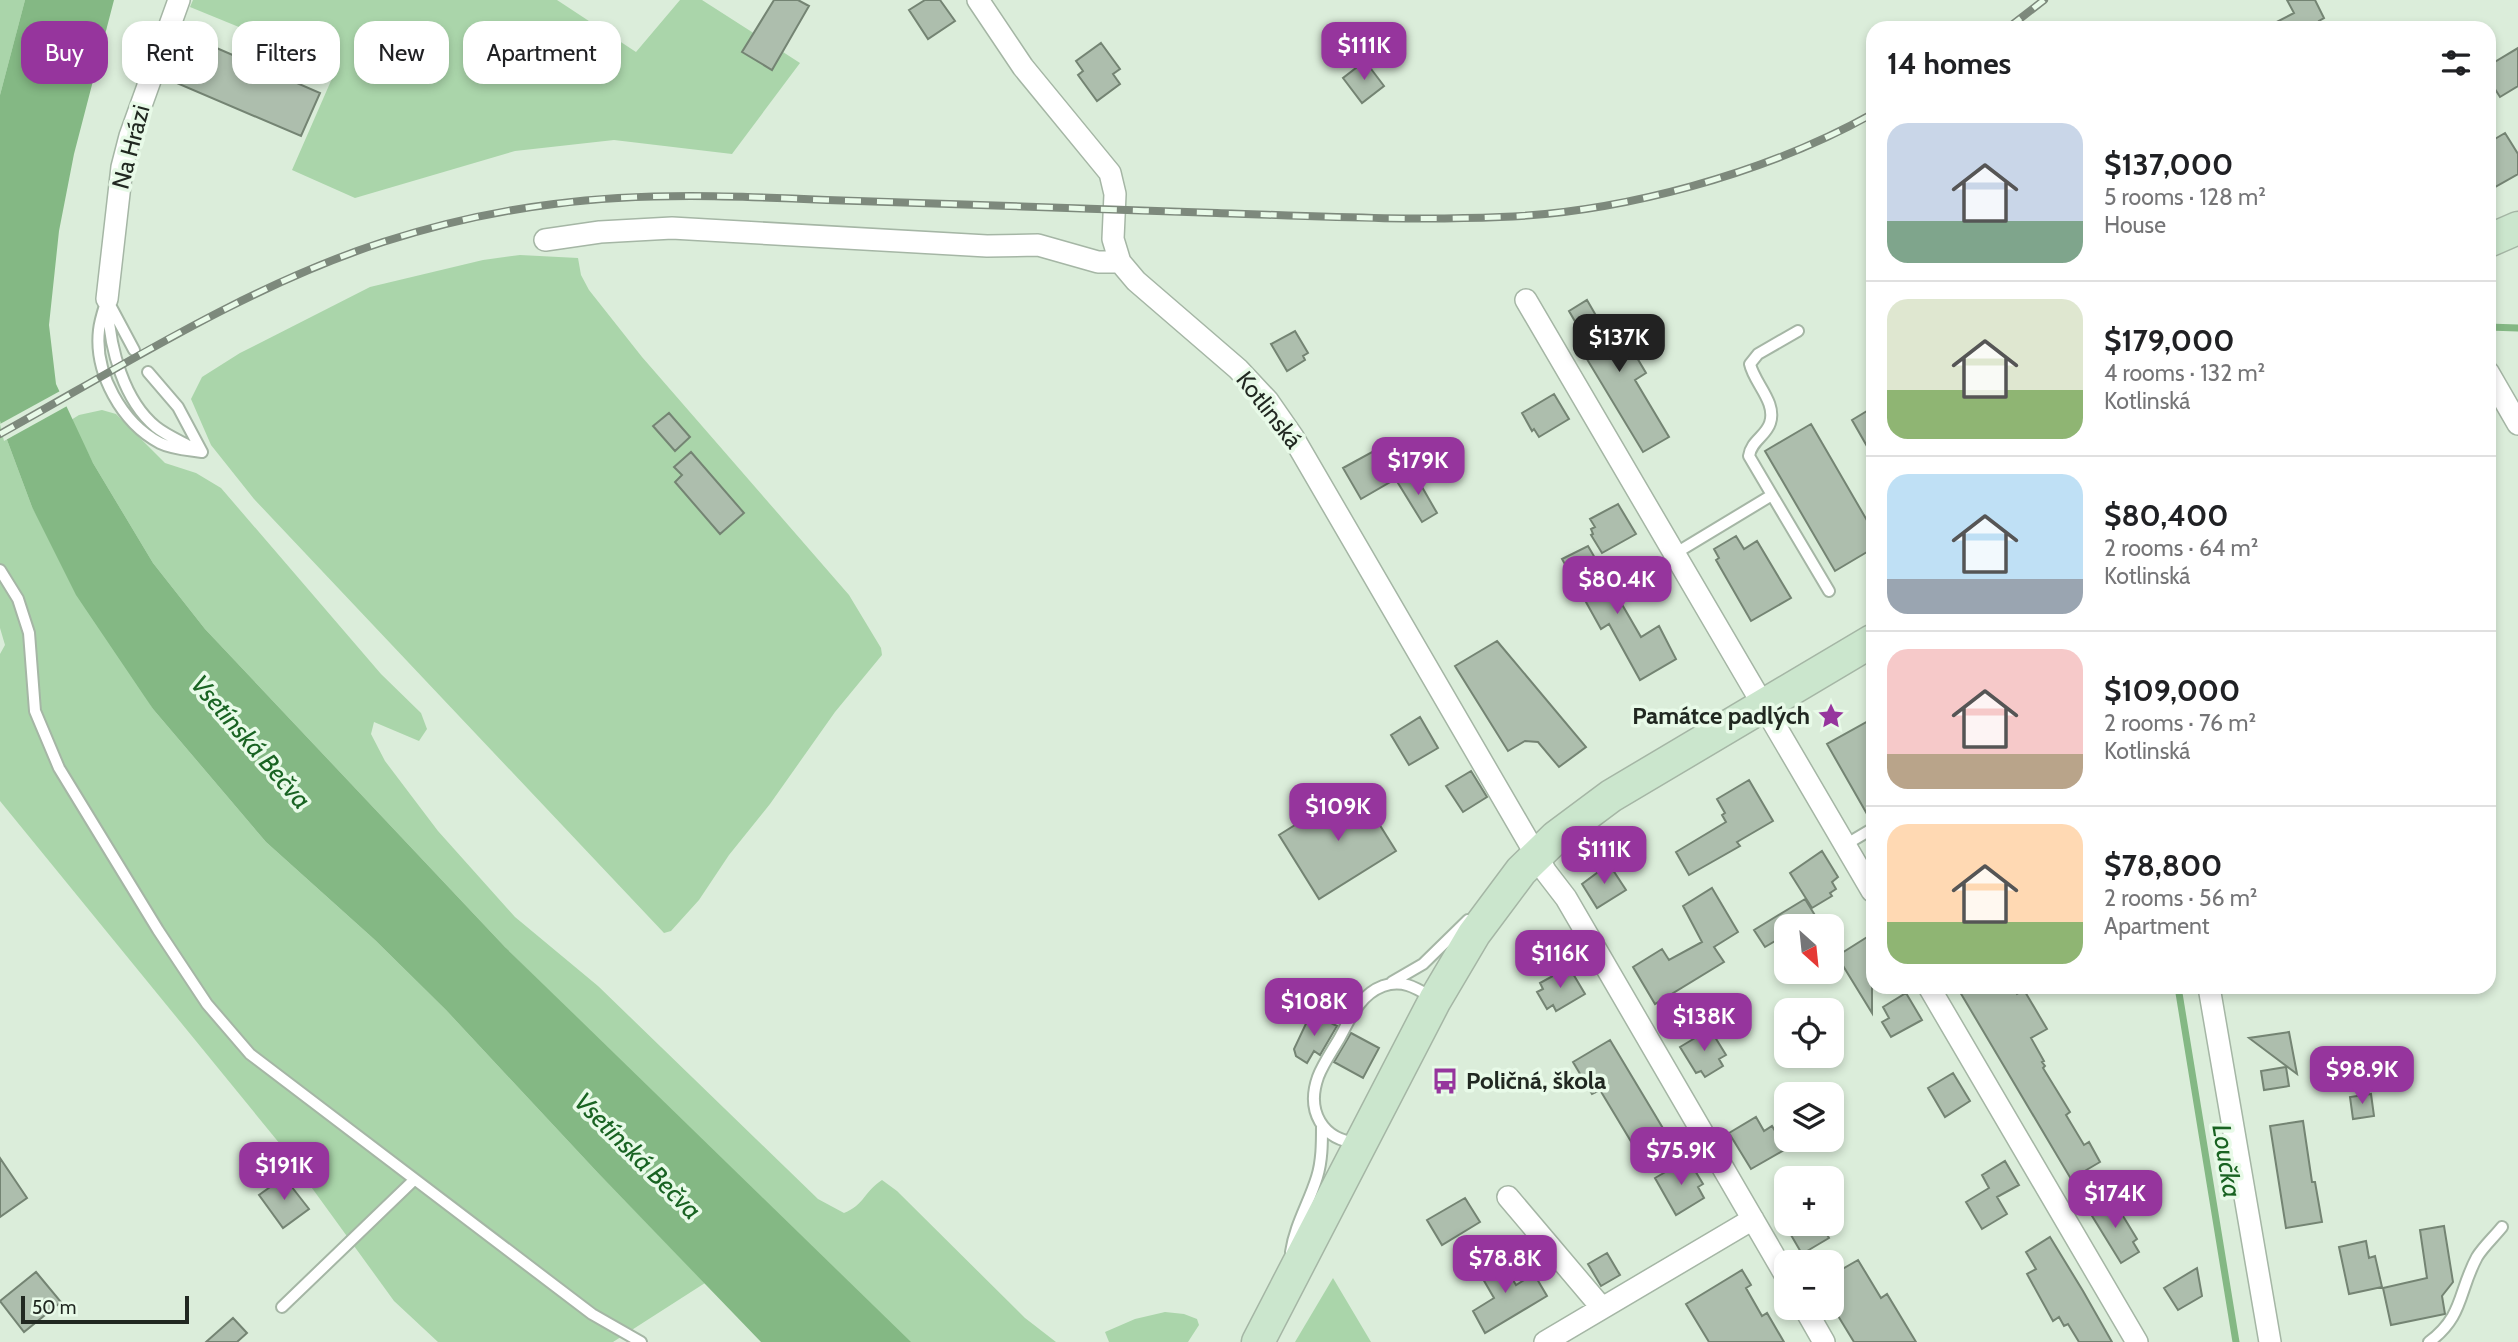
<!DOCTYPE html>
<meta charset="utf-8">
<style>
:root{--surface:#fff;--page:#f2f2f2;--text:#202124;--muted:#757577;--line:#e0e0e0;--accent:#96359d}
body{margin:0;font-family:Cabin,sans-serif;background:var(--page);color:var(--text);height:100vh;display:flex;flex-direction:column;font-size:26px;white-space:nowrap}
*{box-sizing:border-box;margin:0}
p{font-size:23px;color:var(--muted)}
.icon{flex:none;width:38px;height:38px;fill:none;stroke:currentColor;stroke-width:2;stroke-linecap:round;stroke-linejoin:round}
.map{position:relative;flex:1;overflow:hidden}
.details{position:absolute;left:1866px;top:21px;width:630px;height:973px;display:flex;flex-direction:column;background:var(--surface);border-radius:21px;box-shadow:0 4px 10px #0003}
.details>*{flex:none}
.hud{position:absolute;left:21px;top:21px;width:665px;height:63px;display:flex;gap:14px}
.needle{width:46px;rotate:153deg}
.fabs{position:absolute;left:1774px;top:914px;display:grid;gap:14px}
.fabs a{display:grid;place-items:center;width:70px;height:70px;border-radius:14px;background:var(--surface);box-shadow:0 4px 10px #0003;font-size:35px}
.scale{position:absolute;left:21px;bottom:18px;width:168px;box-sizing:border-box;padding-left:7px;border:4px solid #212821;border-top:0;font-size:19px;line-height:24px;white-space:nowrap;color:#212821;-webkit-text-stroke:5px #e8fae8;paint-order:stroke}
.price{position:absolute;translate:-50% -60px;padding:0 16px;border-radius:14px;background:var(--accent);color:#fff;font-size:23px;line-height:46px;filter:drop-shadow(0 2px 4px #0008)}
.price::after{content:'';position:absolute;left:50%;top:42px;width:21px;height:16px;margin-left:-10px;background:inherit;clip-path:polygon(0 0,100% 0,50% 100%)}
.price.active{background:#222;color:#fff}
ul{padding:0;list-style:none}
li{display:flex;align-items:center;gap:21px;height:175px;padding:0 21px}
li+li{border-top:2px solid var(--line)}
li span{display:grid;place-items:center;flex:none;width:196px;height:140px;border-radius:21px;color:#555}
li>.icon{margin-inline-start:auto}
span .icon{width:84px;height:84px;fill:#fffc;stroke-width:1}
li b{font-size:30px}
h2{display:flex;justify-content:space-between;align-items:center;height:84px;padding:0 21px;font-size:30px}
.tag{padding:0 24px;border-radius:21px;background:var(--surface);box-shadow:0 4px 10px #0003;font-size:24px;line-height:63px}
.tag.active{background:var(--accent);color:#fff}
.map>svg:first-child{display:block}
.green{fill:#aad5aa}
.water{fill:#84b884}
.pier{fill:#dbedda}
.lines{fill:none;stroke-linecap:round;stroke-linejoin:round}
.stream{stroke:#84b884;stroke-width:7}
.building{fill:#adbead;stroke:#748473;stroke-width:2}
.service-casing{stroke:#a5b6a5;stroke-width:14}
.minor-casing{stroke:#a5b6a5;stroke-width:24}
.secondary-casing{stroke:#a5b6a5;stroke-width:35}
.service{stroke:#fff;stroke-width:10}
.minor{stroke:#fff;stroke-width:21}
.secondary{stroke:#cbe6cd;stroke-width:32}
.rail-casing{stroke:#7d897c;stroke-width:8}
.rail{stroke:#e8fae8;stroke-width:5;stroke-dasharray:16;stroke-linecap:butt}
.labels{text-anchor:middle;stroke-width:7;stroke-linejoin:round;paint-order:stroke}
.street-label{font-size:24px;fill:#212821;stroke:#e8fae8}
.poi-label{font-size:24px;font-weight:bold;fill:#212821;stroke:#e8fae8;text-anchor:end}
.water-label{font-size:26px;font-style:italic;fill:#196322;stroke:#e8fae8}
</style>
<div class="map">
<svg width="2518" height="1342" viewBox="0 0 2518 1342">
<rect width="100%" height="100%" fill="#dbedda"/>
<path class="green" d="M0,0H25L0,95Z
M193,0H557L636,52L680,0H702L800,63L732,154L614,140L515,151L355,198L292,170L337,67L190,7Z
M520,255L578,258L581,275L589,290L642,357L849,595L881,648L882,655L835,712L770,804L729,855L699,900L671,931L664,933L254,499L211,445L191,399L202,377L240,353L370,287L483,260Z
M102,410L116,414L165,463L196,473L221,488L381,674L421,713L427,729L419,741L374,722L371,734L385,761L438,831L515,917L598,986L818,1199L844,1213C864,1205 864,1192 882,1180L897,1191L1025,1318L1056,1342H905L505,947L205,629L153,563L93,463L71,420L79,415Z
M0,421L32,507L153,709L266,842L375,940L446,1010L598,1173L705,1283L613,1342H438L394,1301L280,1144L0,801V654L5,645L0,628Z
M1333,1278L1371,1342H1295Z
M1165,1312L1184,1314L1197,1319L1199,1325L1188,1342H1109L1105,1332L1135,1319Z"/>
<path class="water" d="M25,0H114L74,154L59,231L49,325L56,384L93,463L153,563L205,629L505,947L911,1342H761L598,1173L446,1010L375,940L266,842L153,709L76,595L32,507L0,421V95Z"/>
<path class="pier" d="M62,390L69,405L4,441L0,424Z"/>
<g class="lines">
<path class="stream" d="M2488,327L2518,328
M2178,987L2236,1342"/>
</g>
<path class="building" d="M774,0H798L809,6L772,70L742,52Z
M925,0H940L955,21L928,39L909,10Z
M2287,0H2315L2324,18L2319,21L2322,28H2265L2294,13Z
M182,33L320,93L301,136L165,78Z
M1101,43L1120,69L1113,74L1120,84L1097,101L1078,75L1083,71L1076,61Z
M2518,48V86L2500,97L2488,78V66Z
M1365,61L1384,86L1362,103L1343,78Z
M2505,133L2518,154V174L2488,191V143Z
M1587,300L1602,326L1614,319L1646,373L1635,380L1669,437L1643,452L1576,341L1584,337L1569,311Z
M1295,331L1308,353L1303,356L1305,360L1287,371L1271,344Z
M1554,394L1569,419L1539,437L1534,429L1532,431L1522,413Z
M1872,408V455L1852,420Z
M669,413L690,437L675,451L653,426Z
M1811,424L1872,529V549L1835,571L1765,451Z
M691,452L744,513L720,534L675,482L682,475L674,467Z
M1372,452L1379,463L1383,461L1385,465L1389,463L1397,478L1361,499L1343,468Z
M1414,473L1437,513L1422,522L1398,483Z
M1618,504L1636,534L1602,553L1591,535L1593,534L1591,529L1595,527L1590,519Z
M1736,536L1744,549L1757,541L1791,598L1751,621L1716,560L1719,558L1714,549Z
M1588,546L1641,637L1659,626L1676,659L1640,680L1609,624L1601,629L1562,559Z
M1497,641L1586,747L1559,767L1538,742L1525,741L1508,751L1455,666Z
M1420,717L1438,748L1409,765L1391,735Z
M1872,719V821H1871L1827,744Z
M1471,771L1487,797L1463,812L1446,786Z
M1749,780L1773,821L1737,842L1740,846L1689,875L1676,852L1726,822L1722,815L1725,813L1717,799Z
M1356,787L1396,851L1319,899L1279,835Z
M1822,851L1838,877L1832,882L1836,889L1830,893L1832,896L1812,908L1790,873Z
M1609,864L1626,890L1597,908L1582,884Z
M1712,888L1738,932L1714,947L1724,962L1655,1004L1633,967L1662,949L1669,960L1702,942L1683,906Z
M1805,899L1816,917L1801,926H1787V934L1765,947L1754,930Z
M1872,934V1013L1837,956Z
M1569,967L1585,994L1556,1011L1553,1005L1547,1009L1537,992L1543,989L1540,983Z
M1957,987H2013L2017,994L2024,990L2047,1029L2031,1038L2044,1061L2042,1062L2045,1066L2043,1068L2070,1112L2066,1115L2084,1145L2089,1142L2100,1162L2071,1179Z
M1906,993L1922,1020L1891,1037L1882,1022L1889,1018L1883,1007Z
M1311,1013L1337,1026L1320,1055L1314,1051L1307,1063L1296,1056L1294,1049Z
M1710,1029L1726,1055L1719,1059L1723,1066L1705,1077L1701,1071L1696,1073L1680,1047Z
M2289,1032L2297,1074L2249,1038Z
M1351,1033L1379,1048L1363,1078L1334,1062Z
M1610,1040L1664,1130L1635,1148L1600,1090L1592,1094L1573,1062Z
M2286,1067L2289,1086L2264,1090L2261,1071Z
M1953,1073L1970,1101L1945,1117L1928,1088Z
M2371,1094L2374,1116L2353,1119L2350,1097Z
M1756,1117L1764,1131L1772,1126L1786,1149L1751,1169L1729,1133Z
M2303,1121L2312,1182H2315L2322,1222L2286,1228L2270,1126Z
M0,1158L27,1198L0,1217Z
M1688,1159L1703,1184L1698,1187L1704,1198L1676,1215L1655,1178Z
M2005,1161L2019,1185L1997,1197L2007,1214L1982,1229L1966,1202L1989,1188L1982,1175Z
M284,1177L309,1209L283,1228L259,1195Z
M1465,1198L1480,1222L1442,1245L1427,1220Z
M2112,1198L2137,1239L2133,1242L2139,1252L2121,1263L2089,1211Z
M1784,1223H1820L1829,1238L1802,1254Z
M2444,1226L2453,1282L2442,1296L2445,1314L2391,1325L2383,1288L2427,1278L2420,1230Z
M2050,1237L2083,1291L2112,1342H2079L2068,1324L2064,1326L2059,1317L2053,1321L2027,1274L2036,1269L2026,1252Z
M2366,1241L2369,1258L2375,1256L2382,1287L2349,1294L2339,1247Z
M1607,1253L1620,1275L1601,1286L1588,1264Z
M1498,1255L1516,1285L1534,1274L1547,1296L1485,1333L1473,1311L1494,1298L1476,1267Z
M1858,1260L1881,1298L1887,1294L1916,1342H1854L1832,1306V1275Z
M2197,1268L2202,1296L2178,1310L2164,1288Z
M1742,1270L1751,1285L1746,1288L1762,1316L1767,1313L1784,1342H1709L1686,1304Z
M36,1272L61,1302L24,1332L0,1301Z
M233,1318L247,1333L237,1342H206Z"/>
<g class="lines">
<g class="service-casing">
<path id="service" d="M107,299C104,309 100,320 99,330C94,373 122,423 160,443C172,449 189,450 202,452
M110,305L134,350
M108,309C110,349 124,401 156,427C166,435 178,440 189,446
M148,372L178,407L202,452
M1772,495L1749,456C1751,441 1766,436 1770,423C1777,402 1754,383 1750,364L1758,354L1798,331
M1676,553L1772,495L1829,591
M0,570L18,599L29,633L35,711L59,768L158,930L207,1004L250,1054L592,1314L641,1342
M1845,845L1872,829
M1392,982L1423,964L1468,920
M1358,1143C1322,1140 1306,1111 1318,1077C1323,1064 1332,1051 1339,1039C1350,1019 1359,995 1383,986C1403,979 1416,988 1433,998
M1291,1252C1295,1225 1309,1203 1317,1177C1322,1161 1322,1143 1322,1127
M282,1307L414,1180
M2429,1342C2464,1316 2458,1292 2477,1257C2483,1247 2494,1237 2502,1227"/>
</g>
<g class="minor-casing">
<path id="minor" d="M978,0L1023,67L1110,173L1115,194L1113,239L1120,262L1136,281L1238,369L1268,401L1293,437L1546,872L1566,898L1787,1278
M545,240L600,232L672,228L987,246L1038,245L1098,262H1120
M107,299L122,167L130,136L179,0
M1526,300L1872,891
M2488,372L2518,424
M1929,987L2137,1342
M2209,987L2270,1342
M1508,1197L1602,1308
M1804,1307L1824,1342
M1545,1342L1753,1219"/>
</g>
<g class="secondary-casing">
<path id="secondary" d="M2488,241L2518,228
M1258,1342L1435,1000L1474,934L1521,871L1556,837L1611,796L1872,641"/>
</g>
<use href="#service" class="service"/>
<use href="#minor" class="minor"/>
<use href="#secondary" class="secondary"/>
<g class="rail-casing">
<path id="rail" d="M2008,28L2044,0
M0,434C124,365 248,286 383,242C439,224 496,211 554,204C644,192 737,196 827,200C957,204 1087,209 1217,213C1311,216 1406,221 1500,217C1621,213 1767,173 1872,114"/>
</g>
<use href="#rail" class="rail"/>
</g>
<defs>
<g id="sight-bare" transform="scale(2.1)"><path d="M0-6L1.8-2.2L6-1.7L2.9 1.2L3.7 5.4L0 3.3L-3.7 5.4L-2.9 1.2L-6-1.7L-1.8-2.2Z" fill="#96359d" stroke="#e8fae8" stroke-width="2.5" paint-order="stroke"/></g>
<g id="bus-bare" transform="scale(2.1)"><path d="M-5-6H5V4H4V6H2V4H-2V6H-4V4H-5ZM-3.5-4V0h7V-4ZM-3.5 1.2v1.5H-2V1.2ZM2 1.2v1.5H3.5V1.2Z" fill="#96359d" stroke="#e8fae8" stroke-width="2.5" paint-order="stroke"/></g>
</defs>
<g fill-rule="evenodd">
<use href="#sight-bare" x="1831" y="716"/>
<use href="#bus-bare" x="1445" y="1081"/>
</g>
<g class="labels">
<g class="street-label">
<text transform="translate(131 147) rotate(-75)" y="8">Na Hrázi</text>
<text transform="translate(1269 410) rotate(52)" y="8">Kotlinská</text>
</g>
<g class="poi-label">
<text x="1810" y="724">Památce padlých</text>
<text x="1466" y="1089" text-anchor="start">Poličná, škola</text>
</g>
<g class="water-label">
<text transform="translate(251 742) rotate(49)" y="9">Vsetínská Bečva</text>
<text transform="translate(638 1156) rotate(45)" y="9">Vsetínská Bečva</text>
<text transform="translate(2227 1161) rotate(81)" y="9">Loučka</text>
</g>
</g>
</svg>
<div class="fabs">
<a><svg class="needle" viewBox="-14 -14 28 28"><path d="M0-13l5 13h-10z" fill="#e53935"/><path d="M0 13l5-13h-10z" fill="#757577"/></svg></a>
<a><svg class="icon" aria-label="locate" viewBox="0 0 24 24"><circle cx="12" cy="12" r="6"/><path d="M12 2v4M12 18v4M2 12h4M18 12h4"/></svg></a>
<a><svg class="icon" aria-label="layers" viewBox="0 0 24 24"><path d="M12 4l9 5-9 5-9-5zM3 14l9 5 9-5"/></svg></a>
<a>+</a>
<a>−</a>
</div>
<div class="scale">50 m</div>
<b class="price" style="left:1364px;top:82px">$111K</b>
<b class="price active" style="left:1619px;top:374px">$137K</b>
<b class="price" style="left:1418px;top:497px">$179K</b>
<b class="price" style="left:1617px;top:616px">$80.4K</b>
<b class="price" style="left:1338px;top:843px">$109K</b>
<b class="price" style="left:1604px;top:886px">$111K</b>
<b class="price" style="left:1560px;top:990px">$116K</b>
<b class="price" style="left:1314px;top:1038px">$108K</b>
<b class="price" style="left:1704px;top:1053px">$138K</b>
<b class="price" style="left:2362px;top:1106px">$98.9K</b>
<b class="price" style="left:1681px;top:1187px">$75.9K</b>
<b class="price" style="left:284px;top:1202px">$191K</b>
<b class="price" style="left:2115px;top:1230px">$174K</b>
<b class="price" style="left:1505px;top:1295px">$78.8K</b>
<div class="hud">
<a class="tag active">Buy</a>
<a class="tag">Rent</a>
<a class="tag">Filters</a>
<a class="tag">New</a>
<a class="tag">Apartment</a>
</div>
<section class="details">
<h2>14 homes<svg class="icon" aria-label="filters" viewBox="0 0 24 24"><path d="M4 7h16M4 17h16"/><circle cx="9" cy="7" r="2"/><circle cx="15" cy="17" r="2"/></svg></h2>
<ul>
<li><span style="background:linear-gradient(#c9d6e8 70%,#7fa58c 0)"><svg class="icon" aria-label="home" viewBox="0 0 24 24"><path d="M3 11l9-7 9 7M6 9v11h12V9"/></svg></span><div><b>$137,000</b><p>5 rooms · 128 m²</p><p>House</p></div></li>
<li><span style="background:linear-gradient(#dfe7d0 65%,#8fb573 0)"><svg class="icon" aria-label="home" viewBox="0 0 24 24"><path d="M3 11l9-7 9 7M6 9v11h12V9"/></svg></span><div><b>$179,000</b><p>4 rooms · 132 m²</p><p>Kotlinská</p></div></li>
<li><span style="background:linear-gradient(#bfe0f5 75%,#9aa5b1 0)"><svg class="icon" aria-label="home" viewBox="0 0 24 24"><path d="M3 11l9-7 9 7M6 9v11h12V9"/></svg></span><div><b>$80,400</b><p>2 rooms · 64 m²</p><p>Kotlinská</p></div></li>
<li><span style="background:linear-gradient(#f6c9c9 75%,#b9a48a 0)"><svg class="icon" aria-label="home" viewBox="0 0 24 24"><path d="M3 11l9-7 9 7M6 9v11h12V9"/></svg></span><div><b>$109,000</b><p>2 rooms · 76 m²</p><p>Kotlinská</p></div></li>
<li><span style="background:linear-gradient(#ffd9b3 70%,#8fb573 0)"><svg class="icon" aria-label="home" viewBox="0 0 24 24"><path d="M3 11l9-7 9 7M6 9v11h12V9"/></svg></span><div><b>$78,800</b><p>2 rooms · 56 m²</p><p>Apartment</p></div></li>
</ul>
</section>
</div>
